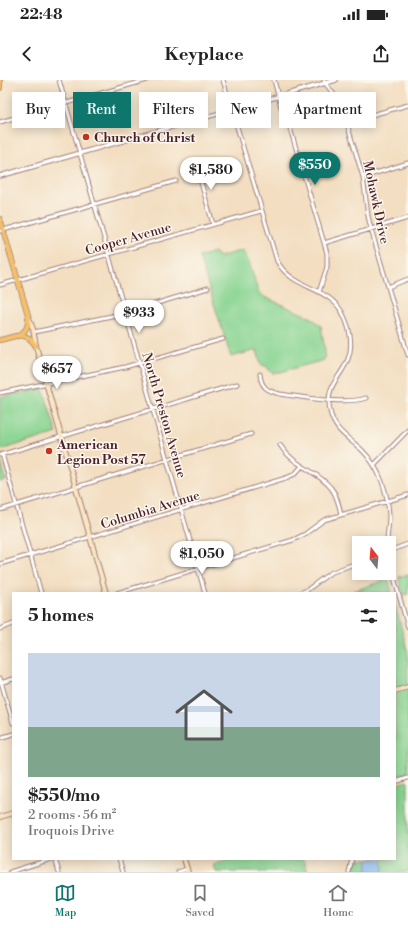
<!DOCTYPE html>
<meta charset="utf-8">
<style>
:root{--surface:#fff;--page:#f2f2f2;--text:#222;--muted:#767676;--line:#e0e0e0;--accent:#0f766e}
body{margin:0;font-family:"Libre Bodoni",serif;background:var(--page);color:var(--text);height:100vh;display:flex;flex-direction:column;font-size:15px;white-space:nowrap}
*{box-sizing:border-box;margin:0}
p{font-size:13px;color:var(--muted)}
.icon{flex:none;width:22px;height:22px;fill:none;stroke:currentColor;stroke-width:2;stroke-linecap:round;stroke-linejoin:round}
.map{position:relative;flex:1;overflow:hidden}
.details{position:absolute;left:12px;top:512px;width:384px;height:268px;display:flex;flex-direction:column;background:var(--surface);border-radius:0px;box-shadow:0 2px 10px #0003}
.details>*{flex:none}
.hud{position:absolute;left:12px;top:12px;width:384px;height:36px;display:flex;gap:8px}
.needle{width:26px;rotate:344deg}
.controls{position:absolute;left:352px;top:456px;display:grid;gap:8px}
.controls a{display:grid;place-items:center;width:44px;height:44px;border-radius:0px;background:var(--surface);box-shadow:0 2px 10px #0003;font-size:20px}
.price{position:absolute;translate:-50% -34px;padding:0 9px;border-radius:14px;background:#fff;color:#222;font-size:13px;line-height:26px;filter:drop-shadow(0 1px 2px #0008)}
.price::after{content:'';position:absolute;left:50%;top:24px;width:12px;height:9px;margin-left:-6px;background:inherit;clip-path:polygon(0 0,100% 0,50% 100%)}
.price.active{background:var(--accent);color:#fff}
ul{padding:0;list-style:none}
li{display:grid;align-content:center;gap:8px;height:212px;padding:0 16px}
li+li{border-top:1px solid var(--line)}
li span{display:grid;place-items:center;height:124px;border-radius:0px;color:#555}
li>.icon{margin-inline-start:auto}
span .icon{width:72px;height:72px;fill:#fffc;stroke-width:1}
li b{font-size:17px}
h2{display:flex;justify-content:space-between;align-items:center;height:48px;padding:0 16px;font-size:17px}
.tag{padding:0 14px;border-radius:0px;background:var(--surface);box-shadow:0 2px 10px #0003;font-size:14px;line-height:36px}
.tag.active{background:var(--accent);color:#fff}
.status{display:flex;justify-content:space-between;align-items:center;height:28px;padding:0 20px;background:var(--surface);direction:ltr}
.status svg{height:11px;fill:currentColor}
header{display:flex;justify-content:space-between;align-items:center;height:52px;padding:0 16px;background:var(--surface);font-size:18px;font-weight:800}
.tab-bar{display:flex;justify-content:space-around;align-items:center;height:56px;border-top:1px solid var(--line);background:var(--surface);font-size:11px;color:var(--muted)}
.tab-bar a{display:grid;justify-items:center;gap:2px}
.tab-bar .active{color:var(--accent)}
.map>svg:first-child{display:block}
.green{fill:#88d491;stroke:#697a5e}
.water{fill:#85b9f3;stroke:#686c8f}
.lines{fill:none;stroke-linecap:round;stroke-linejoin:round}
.minor-casing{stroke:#9e7e76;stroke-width:5}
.tertiary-casing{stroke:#9e7e76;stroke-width:5.5}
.secondary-casing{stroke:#9e7e76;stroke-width:6}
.primary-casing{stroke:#9e7e76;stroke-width:6}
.minor{stroke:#fff;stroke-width:3}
.tertiary{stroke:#fff;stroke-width:3.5}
.secondary{stroke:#fbe6c4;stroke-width:4}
.primary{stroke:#f6c06b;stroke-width:4.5}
.poi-dot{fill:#c8321e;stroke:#fbf7ec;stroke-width:1.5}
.labels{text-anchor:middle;stroke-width:3;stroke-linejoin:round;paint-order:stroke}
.poi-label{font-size:13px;font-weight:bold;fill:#4a1f2b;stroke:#fbf7ec;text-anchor:start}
.street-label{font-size:13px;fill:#4a1f2b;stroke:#fbf7ec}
</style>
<div class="status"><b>22:48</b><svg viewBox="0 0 49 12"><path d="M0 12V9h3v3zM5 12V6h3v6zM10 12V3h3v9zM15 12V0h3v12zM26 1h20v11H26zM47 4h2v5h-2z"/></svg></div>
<header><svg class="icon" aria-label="back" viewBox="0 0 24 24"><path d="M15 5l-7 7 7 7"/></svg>Keyplace<svg class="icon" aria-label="share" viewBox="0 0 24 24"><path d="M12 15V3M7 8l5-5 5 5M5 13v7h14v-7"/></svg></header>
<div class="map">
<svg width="408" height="792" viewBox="0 0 408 792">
<rect width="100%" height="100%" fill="#fbf7ec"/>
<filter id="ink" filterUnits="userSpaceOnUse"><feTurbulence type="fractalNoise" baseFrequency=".025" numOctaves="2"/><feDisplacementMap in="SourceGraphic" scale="8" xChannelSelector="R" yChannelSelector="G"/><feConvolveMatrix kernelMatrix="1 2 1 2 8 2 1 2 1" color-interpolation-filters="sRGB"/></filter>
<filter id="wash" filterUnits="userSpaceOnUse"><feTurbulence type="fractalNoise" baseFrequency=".012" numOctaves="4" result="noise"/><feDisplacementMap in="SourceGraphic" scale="16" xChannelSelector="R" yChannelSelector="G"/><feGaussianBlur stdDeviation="0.9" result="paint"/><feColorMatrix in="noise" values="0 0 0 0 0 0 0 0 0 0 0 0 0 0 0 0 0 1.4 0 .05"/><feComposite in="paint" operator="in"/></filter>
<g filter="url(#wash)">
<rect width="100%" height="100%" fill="#f3dec1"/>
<path class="green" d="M243,170L250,185L258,211L262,216L312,238L321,246L325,271L324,280L277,293H272L266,286L261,285L257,270L231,277L199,177L214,172L219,177Z
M43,309L57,353L0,370V317Z
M0,379L6,400L0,402Z
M408,494V514L404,515L399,501V497Z
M388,499L392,513H348Z
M395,525L408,572V693L395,697Z
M408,701V792H353L356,779H395V705Z
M234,779H304L308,792H216L214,785Z"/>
<path class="water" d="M368,779H382L383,788L382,792H366Z"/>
</g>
<g filter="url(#ink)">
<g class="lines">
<g class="minor-casing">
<path id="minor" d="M59,0L205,513
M223,0L277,181C292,209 327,206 342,232C349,245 354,264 348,279C340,300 325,304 330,331C334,351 349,358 362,370C379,387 388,412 389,436C389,445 387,454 387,463
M274,0L282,31L290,48L327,173V187L319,212
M324,0L325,3L339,21L344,34L363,97L368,136L371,149L408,275
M0,42L147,0
M346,42L408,25
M195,82L213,144
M363,97L408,83
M0,151L176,101
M324,163L408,138
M0,205L261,131
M388,207L408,199
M34,252L121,234L208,208
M260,294C261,307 267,311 280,314C302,317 346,325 366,318
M0,313L125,287L223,259
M280,365C294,387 317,390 331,408C337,415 339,425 341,434
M2,374L41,513
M0,375L237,304
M374,385L408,350
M0,430L251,354
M389,471L408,464
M389,480L408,547
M0,484L286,398L295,394L302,386
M117,513L293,460L305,454L324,440L408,415
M300,513L307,510L330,493L359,482
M0,549L13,544
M0,598L13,643
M0,603L13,599
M0,658L13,654
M395,702L408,698
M55,779L59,792
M119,779L123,792
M10,792L51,779
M178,792L187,789
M349,792L352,779"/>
</g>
<g class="tertiary-casing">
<path id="tertiary" d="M0,96L336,0"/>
</g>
<g class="secondary-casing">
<path id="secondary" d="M29,238L33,249L36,266L46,303L106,513
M395,611L408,607
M0,737L13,733
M184,779L188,792"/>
</g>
<g class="primary-casing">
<path id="primary" d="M0,8V0
M0,139L28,235C29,245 27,251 18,256
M0,260C18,256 25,250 36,266"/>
</g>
<use href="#minor" class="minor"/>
<use href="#tertiary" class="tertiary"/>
<use href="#secondary" class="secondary"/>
<use href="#primary" class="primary"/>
</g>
</g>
<g class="poi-dot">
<circle cx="86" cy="57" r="4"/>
<circle cx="49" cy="371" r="4"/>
</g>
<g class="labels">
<g class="poi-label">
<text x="94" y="62">Church of Christ</text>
<text x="57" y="369">American<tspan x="57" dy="15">Legion Post 57</tspan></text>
</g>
<g class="street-label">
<text transform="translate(377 122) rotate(78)" y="5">Mohawk Drive</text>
<text transform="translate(128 158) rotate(-16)" y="5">Cooper Avenue</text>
<text transform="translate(165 335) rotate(74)" y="5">North Preston Avenue</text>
<text transform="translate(150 429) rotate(-17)" y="5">Columbia Avenue</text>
</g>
</g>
</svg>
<div class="controls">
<a><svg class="needle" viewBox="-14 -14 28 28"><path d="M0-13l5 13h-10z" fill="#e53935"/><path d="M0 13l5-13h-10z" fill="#767676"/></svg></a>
</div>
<b class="price active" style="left:315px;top:106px">$550</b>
<b class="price" style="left:211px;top:111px">$1,580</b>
<b class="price" style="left:139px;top:254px">$933</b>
<b class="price" style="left:57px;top:310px">$657</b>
<b class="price" style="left:202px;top:495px">$1,050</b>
<div class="hud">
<a class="tag">Buy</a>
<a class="tag active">Rent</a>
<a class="tag">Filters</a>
<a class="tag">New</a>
<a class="tag">Apartment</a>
</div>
<section class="details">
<h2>5 homes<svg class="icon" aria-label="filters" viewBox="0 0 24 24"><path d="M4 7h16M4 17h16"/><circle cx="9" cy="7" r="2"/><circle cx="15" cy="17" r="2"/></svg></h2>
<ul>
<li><span style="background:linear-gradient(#c9d6e8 60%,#7fa58c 0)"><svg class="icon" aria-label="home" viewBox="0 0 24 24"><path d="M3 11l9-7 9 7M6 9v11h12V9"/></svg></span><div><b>$550/mo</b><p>2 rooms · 56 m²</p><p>Iroquois Drive</p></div></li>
</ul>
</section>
</div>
<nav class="tab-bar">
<a class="active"><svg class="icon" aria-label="map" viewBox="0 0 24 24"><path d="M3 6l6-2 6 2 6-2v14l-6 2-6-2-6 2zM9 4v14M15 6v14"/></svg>Map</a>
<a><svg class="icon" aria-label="saved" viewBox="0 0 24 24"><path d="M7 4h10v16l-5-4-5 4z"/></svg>Saved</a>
<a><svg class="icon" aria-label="home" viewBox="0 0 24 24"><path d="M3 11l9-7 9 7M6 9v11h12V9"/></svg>Home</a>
</nav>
